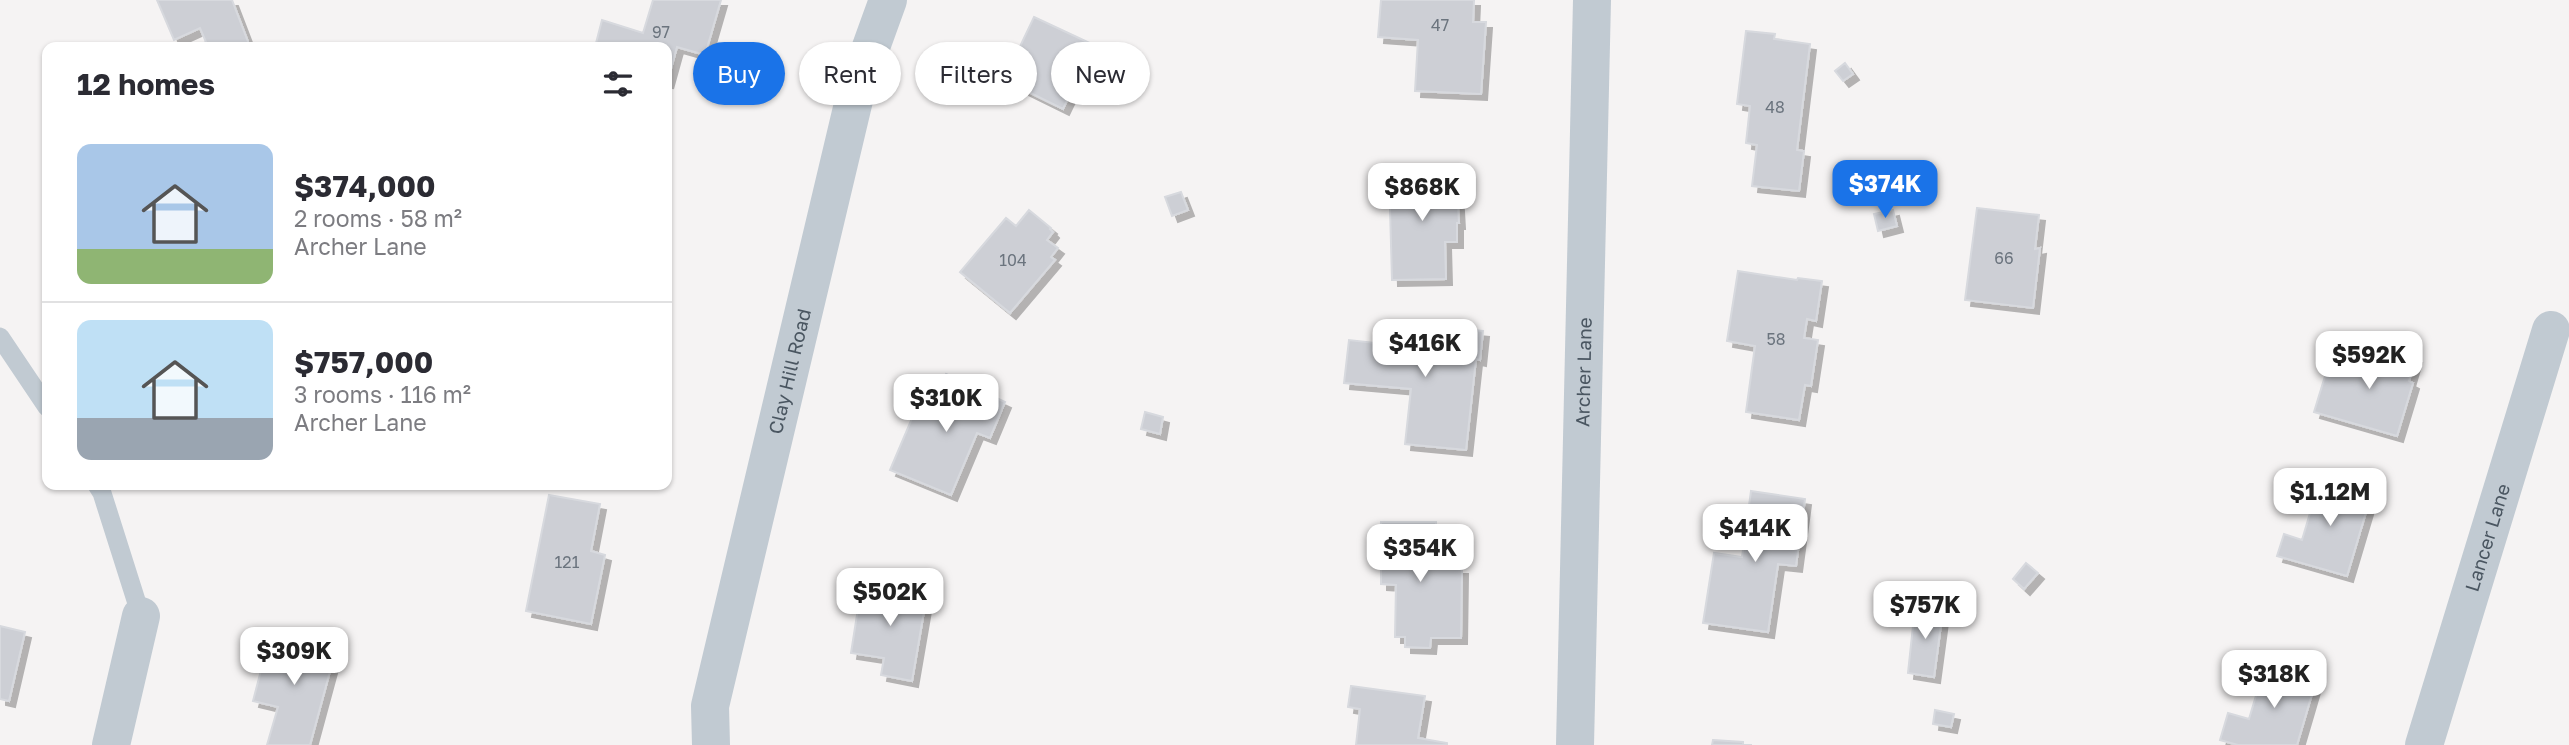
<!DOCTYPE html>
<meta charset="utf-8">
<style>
:root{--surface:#fff;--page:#f2f2f3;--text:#2b2b33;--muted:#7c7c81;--line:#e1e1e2;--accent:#1a73e8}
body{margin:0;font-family:"Golos Text",sans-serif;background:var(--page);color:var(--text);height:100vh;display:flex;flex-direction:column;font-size:26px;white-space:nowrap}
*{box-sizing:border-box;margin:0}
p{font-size:23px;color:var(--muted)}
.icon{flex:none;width:38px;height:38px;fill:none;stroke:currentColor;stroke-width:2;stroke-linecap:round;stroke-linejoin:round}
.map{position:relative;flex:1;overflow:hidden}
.panel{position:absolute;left:42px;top:42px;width:630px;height:448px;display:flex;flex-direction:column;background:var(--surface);border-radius:14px;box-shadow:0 2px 5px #0004}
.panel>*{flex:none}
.guide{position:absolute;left:693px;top:42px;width:665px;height:63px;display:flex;gap:14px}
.price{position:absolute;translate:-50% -60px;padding:0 16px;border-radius:14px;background:#fff;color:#222;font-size:23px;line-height:46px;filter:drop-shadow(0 2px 4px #0008)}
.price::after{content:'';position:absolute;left:50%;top:42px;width:21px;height:16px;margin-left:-10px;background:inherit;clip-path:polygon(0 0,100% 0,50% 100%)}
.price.active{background:var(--accent);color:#fff}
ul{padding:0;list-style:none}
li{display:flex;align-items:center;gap:21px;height:175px;padding:0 35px}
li+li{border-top:2px solid var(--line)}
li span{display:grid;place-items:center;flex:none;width:196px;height:140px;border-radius:14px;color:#555}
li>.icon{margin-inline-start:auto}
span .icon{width:84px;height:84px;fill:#fffc;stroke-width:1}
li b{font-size:30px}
h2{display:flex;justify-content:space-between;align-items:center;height:84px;padding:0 35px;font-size:30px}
.chip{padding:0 24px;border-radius:32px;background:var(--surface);box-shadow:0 2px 5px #0004;font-size:24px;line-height:63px}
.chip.active{background:var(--accent);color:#fff}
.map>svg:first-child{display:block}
.building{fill:#cdcfd5;stroke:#d7d9de;stroke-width:2;filter:url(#shadow)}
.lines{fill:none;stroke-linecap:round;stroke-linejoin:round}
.lane{stroke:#c1cad2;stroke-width:19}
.street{stroke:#c1cad2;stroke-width:38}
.labels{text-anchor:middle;stroke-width:5;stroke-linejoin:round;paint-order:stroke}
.number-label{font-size:16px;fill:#6b747e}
.street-label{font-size:19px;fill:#4a5661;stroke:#fff}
</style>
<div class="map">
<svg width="2569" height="745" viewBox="0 0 2569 745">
<defs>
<filter id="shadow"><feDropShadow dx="6" dy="6" stdDeviation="0" flood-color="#0004"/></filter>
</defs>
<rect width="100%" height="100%" fill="#f5f3f3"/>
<path class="building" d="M157,0H232L250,47H202L200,45L206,42L200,28L174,40Z
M653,0H721L705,55L677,47L667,83V47H595L602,20L643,33Z
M1381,0H1474L1473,22H1486L1481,94L1415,91L1418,40L1378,37Z
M1034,17L1094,45L1063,109L1004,80Z
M1746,31L1775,34L1774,39L1810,44L1797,150L1804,151L1799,191L1752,186L1757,145L1746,143L1750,106L1737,104Z
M1845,63L1853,74L1843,81L1835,71Z
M1456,171L1459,223H1457V242H1445L1446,279L1392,280L1389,173Z
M1181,192L1188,210L1172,216L1165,197Z
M1977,208L2039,215L2035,249L2040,248L2033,308L1965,300Z
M1029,210L1051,228L1050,229L1053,232L1047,240L1058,248L1051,257L1055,260L1010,313L960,272L1006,218L1016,226Z
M1893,210L1897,226L1878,231L1874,214Z
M1738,271L1797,280L1798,278L1822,281L1816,321L1807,319L1804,338L1818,340L1811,386L1805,385L1799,420L1746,412L1755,346L1727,341Z
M1404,324L1483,331L1480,360L1476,359L1466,450L1405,444L1411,389L1344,383L1349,340L1402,346Z
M2375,345L2416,357L2409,381L2413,383L2397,436L2314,412L2329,363L2346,368L2347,363L2368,369Z
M946,374L1005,402L990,438L977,433L951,495L890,470L918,404L930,410Z
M1145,412L1163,417L1160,434L1141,429Z
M2321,476L2372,492L2347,576L2277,556L2284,534L2302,540Z
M1751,491L1805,499L1796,566L1778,564L1768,632L1703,623L1714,553L1742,557Z
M549,495L600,504L591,551L605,555L591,624L526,611Z
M1381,522H1436L1437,568H1462L1461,638H1431L1430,648L1405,647V637H1395L1396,585L1381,584Z
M2026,563L2038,573L2024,589L2013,579Z
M862,583L927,594L912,681L881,675L884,658L851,653Z
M1915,607L1943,610L1934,677L1908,673Z
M0,626L25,632L9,701L0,699Z
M271,632L336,649L310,745H267L278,707L253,701Z
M2266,662L2317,677L2297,745H2238L2220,740L2228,713L2249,719Z
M1351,686L1425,696L1418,738L1447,743V745H1356L1360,709L1348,707Z
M1935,710L1954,714L1951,727L1933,724Z
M1713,740L1743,742V745H1752H1712Z"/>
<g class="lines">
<path class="lane" d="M0,337L47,407
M97,485L102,493L141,616"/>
<g class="street">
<path d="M111,745L141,616"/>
<path id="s1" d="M711,745L710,706L858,83L888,0"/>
<path id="s2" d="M1575,745L1592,0"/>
<path id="s3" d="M2424,745L2551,330"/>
</g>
</g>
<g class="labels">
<g class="number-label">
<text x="1440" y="31">47</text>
<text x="661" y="38">97</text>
<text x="1775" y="113">48</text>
<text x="2004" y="264">66</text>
<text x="1013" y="266">104</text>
<text x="1776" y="345">58</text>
<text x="567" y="568">121</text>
</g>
<g class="street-label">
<text dy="7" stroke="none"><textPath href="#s1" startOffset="383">Clay Hill Road</textPath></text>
<text dy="7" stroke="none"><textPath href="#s2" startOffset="373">Archer Lane</textPath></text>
<text dy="7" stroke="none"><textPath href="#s3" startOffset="217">Lancer Lane</textPath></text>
</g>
</g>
</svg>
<b class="price active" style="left:1885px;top:220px">$374K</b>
<b class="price" style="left:1422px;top:223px">$868K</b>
<b class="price" style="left:1425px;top:379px">$416K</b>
<b class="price" style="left:2369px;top:391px">$592K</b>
<b class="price" style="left:946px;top:434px">$310K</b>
<b class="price" style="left:2330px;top:528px">$1.12M</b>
<b class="price" style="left:1755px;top:564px">$414K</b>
<b class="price" style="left:1420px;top:584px">$354K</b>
<b class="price" style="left:890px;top:628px">$502K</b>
<b class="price" style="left:1925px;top:641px">$757K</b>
<b class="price" style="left:294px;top:687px">$309K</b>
<b class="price" style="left:2274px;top:710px">$318K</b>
<div class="guide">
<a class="chip active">Buy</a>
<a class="chip">Rent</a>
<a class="chip">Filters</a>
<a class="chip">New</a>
</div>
<section class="panel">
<h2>12 homes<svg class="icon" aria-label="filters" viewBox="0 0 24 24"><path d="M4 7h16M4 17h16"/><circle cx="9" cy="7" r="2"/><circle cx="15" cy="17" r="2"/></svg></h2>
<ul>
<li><span style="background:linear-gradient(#a9c7e8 75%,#8fb573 0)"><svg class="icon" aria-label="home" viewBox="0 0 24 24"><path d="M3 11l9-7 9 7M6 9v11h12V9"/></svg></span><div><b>$374,000</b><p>2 rooms · 58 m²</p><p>Archer Lane</p></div></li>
<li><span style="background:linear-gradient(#bfe0f5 70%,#9aa5b1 0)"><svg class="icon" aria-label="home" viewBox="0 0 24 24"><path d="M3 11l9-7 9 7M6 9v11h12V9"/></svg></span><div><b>$757,000</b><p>3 rooms · 116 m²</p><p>Archer Lane</p></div></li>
</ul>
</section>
</div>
